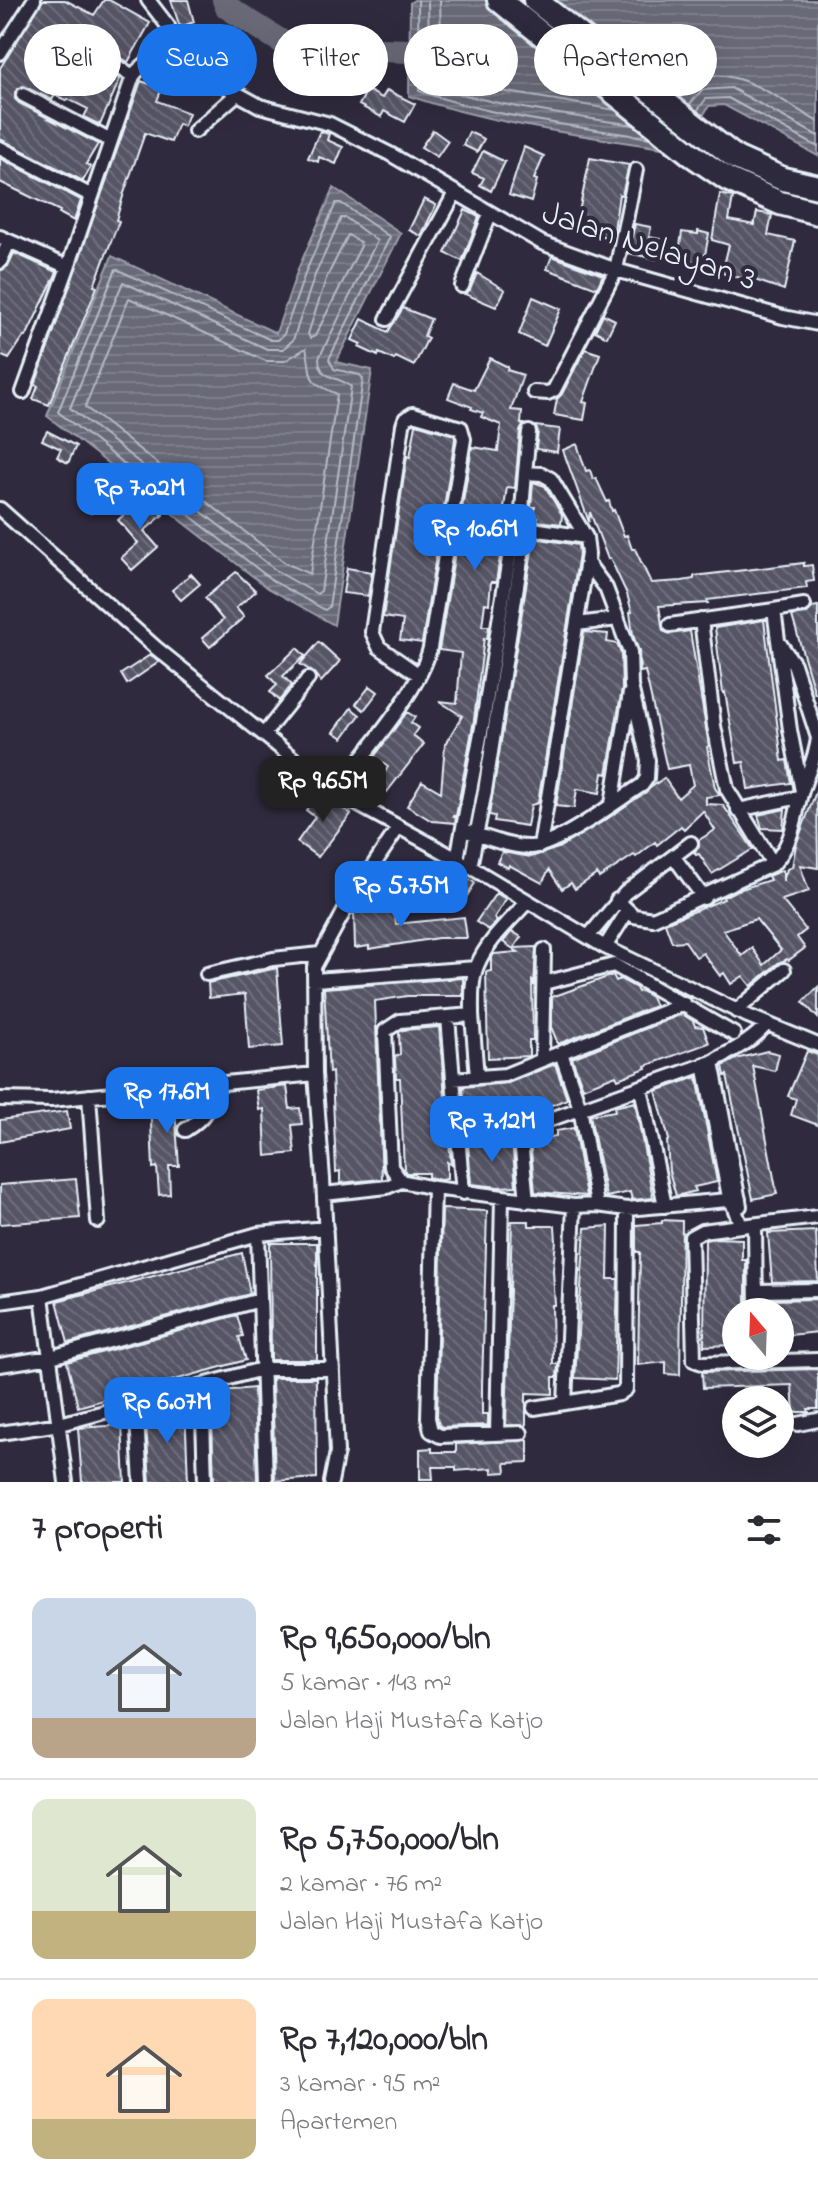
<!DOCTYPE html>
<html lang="id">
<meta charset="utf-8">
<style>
:root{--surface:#fff;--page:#f2f2f3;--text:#2b2b33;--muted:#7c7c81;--line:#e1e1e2;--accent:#1a73e8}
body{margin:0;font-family:"Indie Flower",sans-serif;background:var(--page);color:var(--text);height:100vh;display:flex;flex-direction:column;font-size:30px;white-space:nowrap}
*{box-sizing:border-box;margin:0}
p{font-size:26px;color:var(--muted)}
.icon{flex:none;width:44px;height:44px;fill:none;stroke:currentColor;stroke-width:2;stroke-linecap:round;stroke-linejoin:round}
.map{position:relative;height:1482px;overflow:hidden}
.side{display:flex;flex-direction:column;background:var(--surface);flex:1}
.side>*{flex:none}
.guide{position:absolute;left:24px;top:24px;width:770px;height:72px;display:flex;gap:16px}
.needle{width:52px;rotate:341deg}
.controls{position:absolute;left:722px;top:1298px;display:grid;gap:16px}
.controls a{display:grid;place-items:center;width:72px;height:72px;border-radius:50%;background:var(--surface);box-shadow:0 8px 32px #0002;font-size:40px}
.price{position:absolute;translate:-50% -68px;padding:0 18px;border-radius:16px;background:var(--accent);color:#fff;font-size:26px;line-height:52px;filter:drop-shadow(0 2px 4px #0008)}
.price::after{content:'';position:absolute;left:50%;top:48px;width:24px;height:18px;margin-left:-12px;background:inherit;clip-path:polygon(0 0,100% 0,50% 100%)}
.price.selected{background:#222;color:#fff}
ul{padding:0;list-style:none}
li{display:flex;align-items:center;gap:24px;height:200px;padding:0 32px}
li+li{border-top:2px solid var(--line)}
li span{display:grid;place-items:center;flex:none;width:224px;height:160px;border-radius:16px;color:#555}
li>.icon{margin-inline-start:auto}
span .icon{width:96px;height:96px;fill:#fffc;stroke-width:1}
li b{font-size:34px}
h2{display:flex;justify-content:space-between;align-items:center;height:96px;padding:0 32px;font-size:34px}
.pill{padding:0 28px;border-radius:36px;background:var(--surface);box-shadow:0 8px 32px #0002;font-size:28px;line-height:72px}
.pill.selected{background:var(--accent);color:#fff}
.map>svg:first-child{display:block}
.water{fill:url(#water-rules);stroke:#9c9fab;stroke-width:2}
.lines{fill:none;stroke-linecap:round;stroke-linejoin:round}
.shore{stroke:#b5bbc5;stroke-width:2}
.river{stroke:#696978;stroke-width:24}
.building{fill:url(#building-back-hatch);stroke:#e8f1f8;stroke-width:2;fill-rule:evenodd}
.minor-casing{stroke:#e8f1f8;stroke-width:18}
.trunk-casing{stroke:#e8f1f8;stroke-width:28}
.minor{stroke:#2f2a3d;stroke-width:12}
.trunk{stroke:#2f2a3d;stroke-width:22}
.labels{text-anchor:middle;stroke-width:8;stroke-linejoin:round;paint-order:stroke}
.street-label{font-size:34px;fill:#e8f1f8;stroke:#2f2a3d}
</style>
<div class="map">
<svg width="818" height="1482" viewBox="0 0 818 1482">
<defs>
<pattern id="water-rules" width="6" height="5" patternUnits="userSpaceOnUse" patternTransform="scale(2)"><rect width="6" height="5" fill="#696978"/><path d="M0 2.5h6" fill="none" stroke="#7e7f8c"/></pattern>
<pattern id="building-back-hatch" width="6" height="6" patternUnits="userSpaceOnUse" patternTransform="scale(2)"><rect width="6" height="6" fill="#575565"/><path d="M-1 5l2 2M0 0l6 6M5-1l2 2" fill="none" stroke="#6f6e7c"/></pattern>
</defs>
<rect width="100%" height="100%" fill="#2f2a3d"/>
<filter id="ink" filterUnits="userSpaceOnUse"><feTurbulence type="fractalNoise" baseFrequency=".0125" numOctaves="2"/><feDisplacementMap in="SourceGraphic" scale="16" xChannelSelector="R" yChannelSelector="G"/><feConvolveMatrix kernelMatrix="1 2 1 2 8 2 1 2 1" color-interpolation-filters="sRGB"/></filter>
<g filter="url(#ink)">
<path class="water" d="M414,0H818V156L724,105L709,106L681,151C589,136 498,126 409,96L410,3Z
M334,188L401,233L336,362L372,370L334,625L268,588L47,416L112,256L276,333L298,269Z"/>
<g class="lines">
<path class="shore" d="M418,0L419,91C494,117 572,126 650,138
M428,0L430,84C495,107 565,115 634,125
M440,0L442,75L501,91L616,110
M680,97C712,45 781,101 818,122
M689,105L702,90L731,88L818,136
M697,111L706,99L728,98L818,147
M336,203H341L390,237L329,359L334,369L360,375L363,379L329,607L325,610L273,581L58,412L116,269L271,340H278L284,334L306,271Z
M341,218H346L377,241L319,358C320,382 339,375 351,387L321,591L317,594L278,572L70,408L123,282L267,349H283L293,340L315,275Z
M348,235L360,242L361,246L315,336L310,338L308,334L326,279Z
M129,298L266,361H285L306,348C314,377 302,379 337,394L310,574L285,563L85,407Z"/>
<path class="river" d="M224,0L227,7L290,47L410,51"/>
</g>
<path class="building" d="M43,0H65L94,15L104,0H109L150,23L128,62L76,30H68L64,34V42L67,46L120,79L100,125L84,117L88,109L68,99L67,101L55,95L52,100L23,86L15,92V99L19,103L98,144L86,164L91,167L83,181L0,139V68Z
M171,0H188L194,22L180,27Z
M173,60L187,67L181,86L165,82Z
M141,81L162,88L157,101L189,113L184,126L178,124L171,142L145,133L124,193L116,220L119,221L94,286L97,287L91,302L49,405L33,399L38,386L35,385Z
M367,90L382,98L387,90L415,104L405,122L384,111L381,117L359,105Z
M433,130L448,141L437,157L421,147Z
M320,131L329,134L327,140L343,147L336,164L319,157L318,162L308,158Z
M469,132L484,139L477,152L463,145Z
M524,147L544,156L534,179L537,180L531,202L509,195Z
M483,151L505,162L491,191L480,185L484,178L472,173Z
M0,158L81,200L74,221L59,213L60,211L0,182Z
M590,158L629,165L622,195L619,194L613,238L590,234V230L576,227Z
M720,194L733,197L729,220L754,225L757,212L772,215L768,235L795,241L784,290L749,278L748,280L722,273L729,245L712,240Z
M424,199L436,205L421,236L409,230Z
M465,210L479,217L462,261L445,253Z
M635,224L651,227L649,237L660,239L656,259L628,253Z
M698,231L709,234L703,265L678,259L682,232L698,234Z
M14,253L57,272L26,337L24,336L9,359L0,355V271L8,266Z
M552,256L603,275L597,288L547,269Z
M477,273L505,290L496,307L465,294L470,290Z
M533,297L561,309L545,346L519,334Z
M403,308L431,319L424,336L428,338L414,366L396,357L394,360L379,353L378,356L359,347L361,344L352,340L362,319L388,332Z
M603,314L615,320L607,337L595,331Z
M585,349L600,354L583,402L587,403L584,420L554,415L557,399L562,394Z
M490,358L508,367L507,370L523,375L511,410L522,411L521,424H524L520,431L515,488L507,487L504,508L512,509L510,521L504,532L496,582H491L489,604L485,603L482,626H489L487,639L484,638L474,720L456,816H452L456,818L455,823L432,821L407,806L422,781L441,792L445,744L462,716L439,701L457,703L461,653L439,650L472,447L498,451L501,425L481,417L483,413L471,409L472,407L448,398L454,383L474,390Z
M416,424L454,435L455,439L422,643L400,640L403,620L383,617L407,456L410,457Z
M535,426L560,429L557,452L536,449L538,432Z
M47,431L76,446L68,463L57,457L61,449L42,440Z
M577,444L586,471L590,470L593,479L596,478L607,502L609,501L612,511L614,510L624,536L627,535L632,549H635L651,583L682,581L694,579V576L804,563V566L812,565L814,581L806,582L807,588L707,600L708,603L659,606L663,631L670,634L690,631L709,746L707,747L715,788L720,795L706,797V804L723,805L753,849L712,874L699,854L696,855L694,852L699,847V840L715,830L703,811L684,829L681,826L657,845L655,842L636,857L634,855L599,878L597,874L575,889L571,883L562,889L549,870L542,883L509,865L508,868L497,862L502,852L531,857L558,848L607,819L664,778L678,798L693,785L689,765L667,769L645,671L640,672L639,651L633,635L630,612H632L627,594L610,558L608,559L590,512L589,522L563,450Z
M113,475L122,487L91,513L81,502Z
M533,482L545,486L562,515L561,524L537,521L538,518H534L535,507H531Z
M146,495L163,515L144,531L158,547L132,570L121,558L138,543L118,520Z
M534,538L578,545L579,554L538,803L531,805L527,826L494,821L495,816L489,815Z
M347,568L372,572L368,596L343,593Z
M236,572L256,591L236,608L244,617L210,647L202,638L223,620L205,598Z
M191,574L200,584L181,600L172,590Z
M818,606V694H815L792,616L806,614L813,607Z
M764,620L782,761L787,760L791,783L748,789L744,762L737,763L725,692L723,693L715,628Z
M584,632L608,634L607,642L617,644L621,654L622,689L607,774L603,773L600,793L577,789L574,808L556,806Z
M319,642L340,661L321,682L314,673L300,664Z
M297,648L305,656L283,676L292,685L279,701L270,692L277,685L268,675Z
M150,655L159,662L127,684L121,674Z
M370,686L378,692L364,710L356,704Z
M351,708L360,715L343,738L334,732Z
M407,712L415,717L411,723L418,728L413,735L424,744L387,792L377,785L388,767L374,757Z
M817,789L818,868L800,865L809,891L782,900L806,930L797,937L805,948L789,960L787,959L778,963L751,986L743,976L731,984L724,973L720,976L703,953L696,957L685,941L672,942L665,923L724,899L723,897L735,891L770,880L768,876L783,870V881L787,869L792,867L796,845ZM756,919L781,950L764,965L752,948L742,956L723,930Z
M319,792L351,814L318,857L297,842L315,817L306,810Z
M785,809L783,829L762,828L758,815Z
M461,874L475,883L460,907L437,892L444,882L452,887Z
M496,893L506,899L494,918L497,921L489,930L476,922Z
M394,907L396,924L464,917L467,938H438L369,949V946L355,948L354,912Z
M512,931L521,937L514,948L536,947L534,986L532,979L533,1040H529V1056L488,1058L486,972L491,971V959L494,954L518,952L503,942Z
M277,968L283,1046L249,1049L245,994L209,998L208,983Z
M613,975L616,981L620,979L636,988L638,992L641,991L651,997L655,1006L558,1044L552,1029V997Z
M463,978V996H407L375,1001L382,1179L340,1183V1171L336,1172L332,1072L329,1073L324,988Z
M818,987V1018L803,1002Z
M682,1014L693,1021L695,1026L703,1027L709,1043L645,1066L646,1068L618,1079L616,1075L583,1088L572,1058Z
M439,1027L451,1165L447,1162V1179L440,1180L428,1177V1173H406L404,1169L400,1078H396L395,1057L400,1054L399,1032L403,1030Z
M767,1051L779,1054L775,1071L753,1066L777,1194L753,1199L727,1075L725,1076L723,1066L736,1059Z
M807,1051L818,1055V1125L791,1115L796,1099L788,1096Z
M555,1064L567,1099L515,1120L514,1116L466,1121L463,1087L508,1083Z
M697,1077L717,1182L694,1187L696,1191L676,1196L669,1171L667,1141L669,1140L656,1091Z
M287,1086L290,1109L300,1108L302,1124L292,1125L295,1153L266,1156L264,1109L259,1110L256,1090Z
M200,1094L201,1101L197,1108L175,1109L179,1166H169L170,1194L159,1195L157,1167L153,1168L150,1099Z
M635,1102L653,1198L632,1200L630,1192L606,1197L590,1115L615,1111L614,1107Z
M67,1111L70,1129L0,1142V1120Z
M574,1128L586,1196L535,1192L530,1141L556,1136V1131Z
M512,1140L516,1186L499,1187L471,1184L468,1143Z
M76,1179L80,1218L0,1224V1185Z
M442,1209L487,1211L482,1386V1414H488V1425L442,1427L439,1425L437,1417Z
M662,1220L682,1221L680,1375L666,1374V1362L638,1365L640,1252H636V1225L662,1223Z
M512,1221H529V1226H555L556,1241L553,1270L555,1305H552L553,1364H558L557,1377H553V1394L526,1393V1426L506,1425Z
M609,1226L608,1279H618L615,1380L575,1378L585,1228Z
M816,1231L818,1281L772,1282L768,1233Z
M715,1238L742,1239V1260H746V1312H736V1345L704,1346L705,1240Z
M270,1243H317V1360H271Z
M242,1253L250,1294L68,1343L57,1301Z
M818,1299V1332L780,1336V1312H773V1300Z
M237,1315L243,1336L239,1337L246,1360L78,1407L67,1362Z
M818,1369V1409H808L809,1412H794L792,1385L703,1388L702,1372Z
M272,1378H316L317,1478L275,1481Z
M254,1388L257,1481L214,1482L211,1392Z
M171,1405H185L188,1482H150L145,1410L172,1409Z
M122,1425L125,1482H82L78,1428Z
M528,1440V1462L505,1463L506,1472L492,1473V1468L456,1471V1467H432L433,1479H420V1449L432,1448V1452H456V1444Z"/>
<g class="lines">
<g class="minor-casing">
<path id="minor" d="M148,0L168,26L174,50
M72,38L133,76
M174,50L185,53L231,90L260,106L330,124L390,154L542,243L616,270L783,317L818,324
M0,53L34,0
M23,95L109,140
M195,131L237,94
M0,148L92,196
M0,237L68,267L133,76C143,63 158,55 174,50
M0,262L9,242
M462,286L490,214
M387,319L455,193
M23,392L68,267
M534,392L548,393L554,390L616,270L636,170
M525,473L529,432
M0,509L156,648L335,792L457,859L605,947L748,1016L818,1045
M519,530L526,528L586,537
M774,610L804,605
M701,620L714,726L727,789L773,864C793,843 794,820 801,794C806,775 816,758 818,738
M577,624L618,619
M670,625L774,610L790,730L802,791
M780,644L794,664L818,738
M264,734L308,679
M335,792C363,754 419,693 430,648L464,439L461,428L413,414L405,419L403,425L372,632L379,647L419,675
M612,804L630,693
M738,810L800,797
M463,830C483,836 508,847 529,847C555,848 618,800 642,785L647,778L648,760L631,686L630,652L606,588L588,564
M674,857L704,898
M457,859L483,722L513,533L521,522
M470,867L485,791L526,528L521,522L525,473L542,474L551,479L586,537L588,554L540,846
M617,900L634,916L653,919L773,864
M527,902C510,921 487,941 477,966C471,981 472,999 472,1015L400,1021L385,1031L391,1167L401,1181L434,1188L574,1206
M588,937L625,893L691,843
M605,947L627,912
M544,950L542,1060L684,1004
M207,974L273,959L320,954
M315,980L476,968
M544,983L614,965L734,1034
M736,1011L784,970
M472,1015L477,1077
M448,1017L453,1079
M561,1053L580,1108L597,1205
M712,1062L740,1206
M704,1064L728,1192L741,1226L818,1217
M641,1088L665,1206
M89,1096L98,1221
M0,1099L51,1100L315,1074
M185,1130C205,1118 211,1106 216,1083
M457,1135L520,1130
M434,1188L428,1418L431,1431L440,1436L521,1433
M463,1193L453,1079L505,1075L542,1060
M324,1194L387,1187L401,1181
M527,1201L520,1130L712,1062C733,1050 751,1042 767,1024
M755,1225L756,1312
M741,1226L702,1231L691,1237L694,1360L702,1363L818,1360
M258,1234L266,1482
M756,1291L818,1290
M42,1296L66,1482
M0,1302L42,1296L258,1234L326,1228
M0,1365L51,1357L260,1300
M202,1386L205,1482
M565,1403L574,1206L597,1205L627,1209L739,1199
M136,1404L141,1482
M534,1408L619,1394L626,1389L627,1209
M798,1424L818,1420
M0,1433L60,1424L262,1369H333
M497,1434L502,1198
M331,1482L337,1452L323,1179L315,1074L314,967L351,899L398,828"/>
</g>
<g class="trunk-casing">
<path id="trunk" d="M499,0L692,155L727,179L780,203L818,213
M535,0L736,158L783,179L818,187"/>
</g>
<use href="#minor" class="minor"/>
<use href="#trunk" class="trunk"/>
</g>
</g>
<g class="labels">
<g class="street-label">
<text transform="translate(650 244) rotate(18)" y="12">Jalan Nelayan 3</text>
</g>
</g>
</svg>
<div class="controls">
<a><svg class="needle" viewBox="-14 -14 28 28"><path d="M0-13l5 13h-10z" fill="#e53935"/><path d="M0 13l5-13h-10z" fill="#7c7c81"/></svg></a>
<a><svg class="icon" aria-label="layers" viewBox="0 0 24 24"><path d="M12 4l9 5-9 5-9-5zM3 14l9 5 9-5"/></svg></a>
</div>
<b class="price" style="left:140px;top:531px">Rp 7.02M</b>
<b class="price" style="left:475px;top:572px">Rp 10.6M</b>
<b class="price selected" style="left:323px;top:824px">Rp 9.65M</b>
<b class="price" style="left:401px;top:929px">Rp 5.75M</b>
<b class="price" style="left:167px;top:1135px">Rp 17.6M</b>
<b class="price" style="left:492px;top:1164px">Rp 7.12M</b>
<b class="price" style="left:167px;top:1445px">Rp 6.07M</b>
<div class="guide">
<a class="pill">Beli</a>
<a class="pill selected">Sewa</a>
<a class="pill">Filter</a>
<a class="pill">Baru</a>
<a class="pill">Apartemen</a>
</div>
</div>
<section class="side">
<h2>7 properti<svg class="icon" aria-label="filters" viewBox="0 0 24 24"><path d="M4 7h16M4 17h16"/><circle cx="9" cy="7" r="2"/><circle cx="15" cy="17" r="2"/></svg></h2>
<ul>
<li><span style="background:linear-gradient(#c9d6e8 75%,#b9a48a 0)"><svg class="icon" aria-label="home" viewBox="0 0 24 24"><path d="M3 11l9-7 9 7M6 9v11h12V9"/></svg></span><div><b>Rp 9,650,000/bln</b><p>5 kamar · 143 m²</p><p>Jalan Haji Mustafa Katjo</p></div></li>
<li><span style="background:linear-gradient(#dfe7d0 70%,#c2b280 0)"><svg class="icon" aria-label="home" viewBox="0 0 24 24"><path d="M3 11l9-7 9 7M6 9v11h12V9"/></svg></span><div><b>Rp 5,750,000/bln</b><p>2 kamar · 76 m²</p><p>Jalan Haji Mustafa Katjo</p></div></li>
<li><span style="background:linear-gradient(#ffd9b3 75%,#c2b280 0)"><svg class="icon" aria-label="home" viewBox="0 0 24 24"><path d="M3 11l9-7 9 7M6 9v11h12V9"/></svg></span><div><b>Rp 7,120,000/bln</b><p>3 kamar · 95 m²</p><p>Apartemen</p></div></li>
</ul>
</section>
